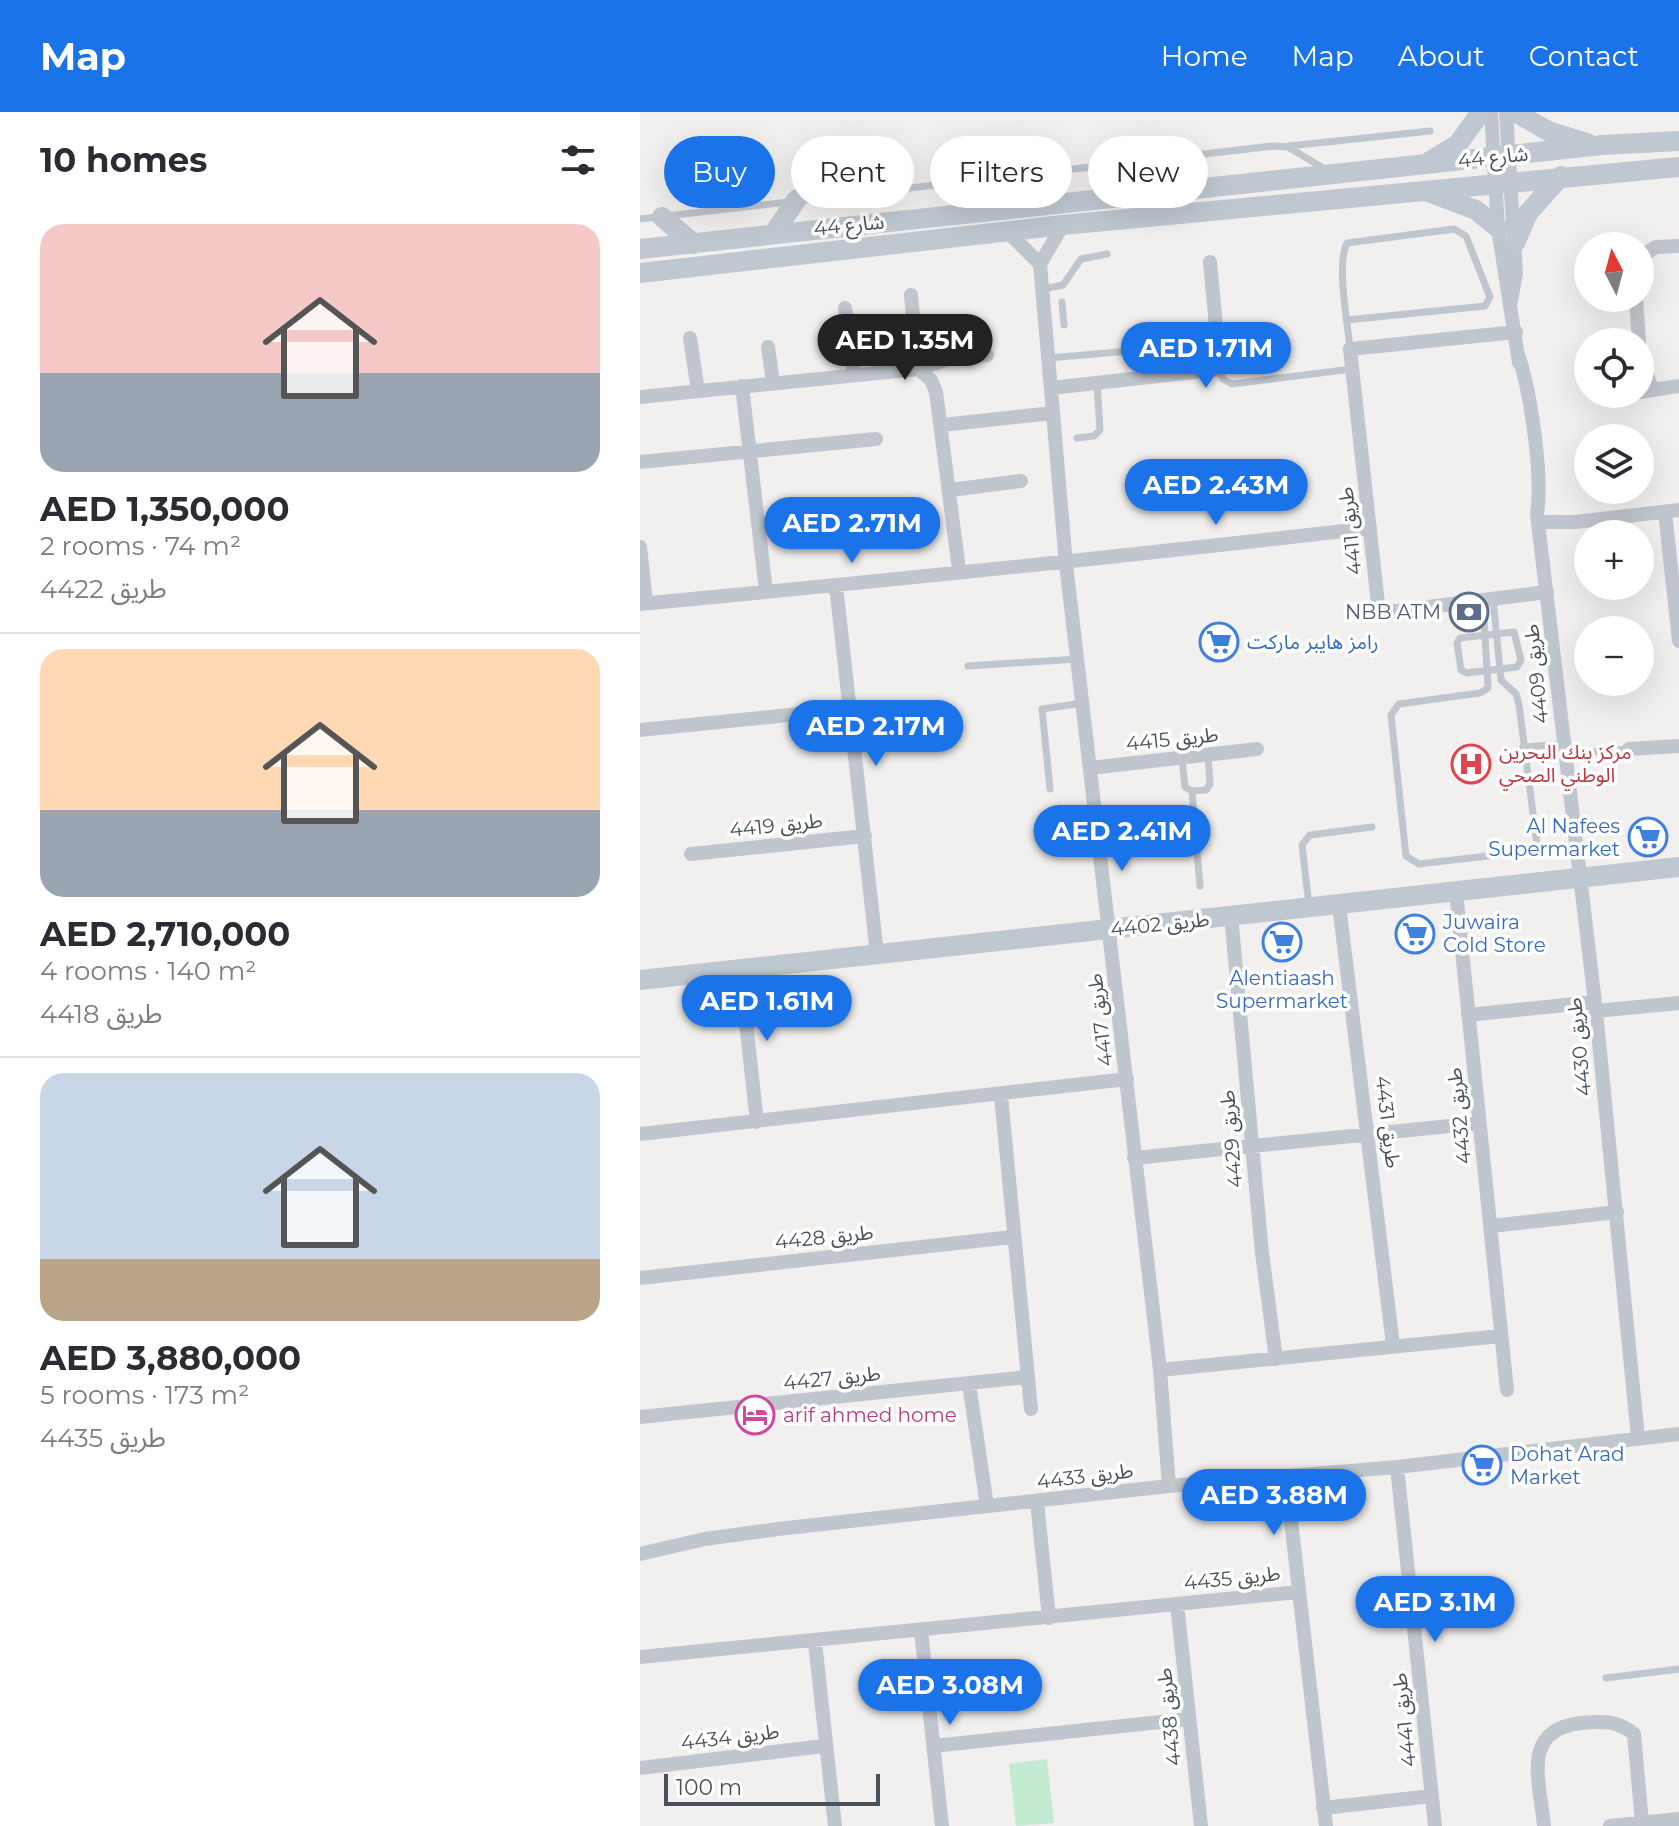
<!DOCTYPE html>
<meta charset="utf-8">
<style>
:root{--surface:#fff;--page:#f2f2f3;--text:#2b2b33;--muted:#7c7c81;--line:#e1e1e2;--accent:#1a73e8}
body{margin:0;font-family:Montserrat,"Noto Sans Arabic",sans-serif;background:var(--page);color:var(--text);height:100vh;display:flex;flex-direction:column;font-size:30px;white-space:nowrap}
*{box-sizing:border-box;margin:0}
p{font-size:26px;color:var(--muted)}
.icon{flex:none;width:44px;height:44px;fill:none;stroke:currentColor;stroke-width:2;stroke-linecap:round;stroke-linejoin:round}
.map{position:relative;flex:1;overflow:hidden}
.sheet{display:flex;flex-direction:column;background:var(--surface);width:640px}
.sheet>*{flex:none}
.banner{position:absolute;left:24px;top:24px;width:760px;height:72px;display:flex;gap:16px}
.needle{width:52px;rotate:354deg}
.buttons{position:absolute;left:934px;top:120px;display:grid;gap:16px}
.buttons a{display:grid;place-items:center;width:80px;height:80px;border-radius:50%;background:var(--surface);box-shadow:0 8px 32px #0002;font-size:40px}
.scale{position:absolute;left:24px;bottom:20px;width:216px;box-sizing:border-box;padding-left:8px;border:4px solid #49525b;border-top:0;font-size:22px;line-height:28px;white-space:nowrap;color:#49525b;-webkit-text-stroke:6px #fff;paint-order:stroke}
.price{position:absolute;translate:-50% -68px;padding:0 18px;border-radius:28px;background:var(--accent);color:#fff;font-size:26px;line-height:52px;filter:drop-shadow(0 2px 4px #0008)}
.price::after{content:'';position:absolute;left:50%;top:48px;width:24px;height:18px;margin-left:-12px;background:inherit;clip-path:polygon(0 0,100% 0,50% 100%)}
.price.on{background:#222;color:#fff}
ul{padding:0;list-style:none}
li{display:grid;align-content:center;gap:16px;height:424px;padding:0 40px}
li+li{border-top:2px solid var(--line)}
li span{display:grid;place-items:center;height:248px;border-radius:24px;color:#555}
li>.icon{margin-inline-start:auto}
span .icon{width:144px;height:144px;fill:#fffc;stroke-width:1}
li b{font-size:34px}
h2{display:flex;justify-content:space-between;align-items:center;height:96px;padding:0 40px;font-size:34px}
.tag{padding:0 28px;border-radius:36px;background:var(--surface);box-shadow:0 8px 32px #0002;font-size:28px;line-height:72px}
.tag.on{background:var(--accent);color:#fff}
header{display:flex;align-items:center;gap:48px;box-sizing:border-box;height:112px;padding:0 40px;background:var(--accent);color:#fff}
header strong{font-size:38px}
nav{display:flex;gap:44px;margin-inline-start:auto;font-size:28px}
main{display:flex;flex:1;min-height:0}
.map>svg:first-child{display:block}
.green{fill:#c3ebd2}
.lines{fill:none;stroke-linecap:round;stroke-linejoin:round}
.lane{stroke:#bfc6cd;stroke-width:7}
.street{stroke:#bfc6cd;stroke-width:14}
.secondary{stroke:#bfc8d1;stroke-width:20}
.labels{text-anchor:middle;stroke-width:7;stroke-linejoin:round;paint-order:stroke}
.street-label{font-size:20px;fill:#49525b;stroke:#fff}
.service-label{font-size:20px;fill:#4e5e75;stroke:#fff;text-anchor:end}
.shop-label{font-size:20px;fill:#366cbe;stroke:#fff;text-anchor:start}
.health-label{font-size:20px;fill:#be3a42;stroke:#fff;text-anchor:start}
.hotel-label{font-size:20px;fill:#b23c85;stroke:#fff;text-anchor:start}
</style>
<header>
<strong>Map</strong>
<nav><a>Home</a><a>Map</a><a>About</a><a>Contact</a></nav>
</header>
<main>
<section class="sheet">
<h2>10 homes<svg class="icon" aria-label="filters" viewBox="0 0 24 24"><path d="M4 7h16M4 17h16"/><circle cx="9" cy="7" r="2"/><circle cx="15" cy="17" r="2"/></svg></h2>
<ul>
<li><span style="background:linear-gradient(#f6c9c9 60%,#9aa5b1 0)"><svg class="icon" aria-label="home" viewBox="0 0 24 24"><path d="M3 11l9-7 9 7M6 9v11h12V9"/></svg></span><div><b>AED 1,350,000</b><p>2 rooms · 74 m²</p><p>طريق 4422</p></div></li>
<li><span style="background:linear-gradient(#ffd9b3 65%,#9aa5b1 0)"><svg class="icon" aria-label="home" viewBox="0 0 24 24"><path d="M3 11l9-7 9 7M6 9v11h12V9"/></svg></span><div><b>AED 2,710,000</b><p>4 rooms · 140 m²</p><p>طريق 4418</p></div></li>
<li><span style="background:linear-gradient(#c9d6e8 75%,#b9a48a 0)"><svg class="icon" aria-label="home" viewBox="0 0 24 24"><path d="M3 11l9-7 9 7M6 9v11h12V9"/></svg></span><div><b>AED 3,880,000</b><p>5 rooms · 173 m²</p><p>طريق 4435</p></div></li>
</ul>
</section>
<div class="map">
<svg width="1039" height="1714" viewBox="0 0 1039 1714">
<rect width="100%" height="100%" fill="#f2efef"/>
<path class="green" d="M407,1647L414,1711L376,1714L369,1652Z"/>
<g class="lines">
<path class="lane" d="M649,34L790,19
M0,107L633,34L648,35L685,57
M403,177L423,173L441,147L467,142
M422,190L424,213
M707,208L845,194L850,185L826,124L814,117L707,131C696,153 708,212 710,237
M409,246L512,237
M580,257L583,267L592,272L712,257
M437,326L454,324L460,318L457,272
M843,488L848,576L840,581L759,592L751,603L766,744L779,752L891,739L897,732L879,593L876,582L861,568L853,487
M874,520L881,548L877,555L827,561L821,558L817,531L820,526Z
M328,554L438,547
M883,635L923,632
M925,642L989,637
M542,647L545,675L552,679L566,678L570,672L568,644
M410,677L402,597L443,591
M552,679L560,774
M669,794L662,733L670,723L732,715
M966,1566L1039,1557"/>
<path class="street" d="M851,0L858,116L879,251
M866,0L876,161L871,189
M423,113L400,152L413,301L426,452L520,1258L529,1374
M368,120L400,152
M1000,145L1016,135L1039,134
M271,183L278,257L314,245L347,243
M996,186L999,230
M205,196L214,262
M876,220L710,237L738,492L749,500L907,480
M50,226L58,279
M128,235L133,270
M1000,243L1012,277
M879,245C891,283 903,364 897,402L956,899L998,1326
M102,274L126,479
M411,276L580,257L570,150
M1000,280L1039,274
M0,285L278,257L291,268L296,280L319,458
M962,287L988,282
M302,313L413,301
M0,350L236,327
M310,378L381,369
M1025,400L1039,529
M898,410H935L1039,398
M0,435L6,491
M196,474L237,842
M0,492C244,469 487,444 730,416
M0,618L209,597
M989,637L1039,634
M450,656L617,637
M51,742L225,724
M816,780L867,1278
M699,793L753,1233
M591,803L622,1141L636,1247
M100,857L117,1010
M956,899L1039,891
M828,903L954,890
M361,984L391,1297
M0,1022L487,967
M494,1046L839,1011
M851,1114L977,1100
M0,1166L372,1125
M520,1258L861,1224
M329,1272L347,1394
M0,1305L387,1265
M757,1355L795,1714
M646,1365L686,1714
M397,1390L409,1506
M0,1442L65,1427L138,1417L529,1374L757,1355L1039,1322
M537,1492L561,1714
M281,1519L302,1714
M175,1530L195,1714
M0,1545L658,1480
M293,1634L549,1607
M0,1656L184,1634
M683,1696L792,1684
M904,1714C900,1669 880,1618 941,1611C962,1609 977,1608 994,1622L1002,1711
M970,1714L1039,1707"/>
<path class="secondary" d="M875,0L908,19L947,31
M790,49L818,32L841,0
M788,80L836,98L858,116
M22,105L54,132
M134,121L157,87
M875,131L888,101L921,64
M0,137L962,33L1039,29
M0,161L423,113L1039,55
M0,868L1039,755"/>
</g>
<defs>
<g id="bank-ring" transform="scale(2)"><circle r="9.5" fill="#fff" stroke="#5c6f8a" stroke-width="1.5"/><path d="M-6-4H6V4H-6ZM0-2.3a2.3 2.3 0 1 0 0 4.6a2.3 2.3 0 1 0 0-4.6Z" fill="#5c6f8a"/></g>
<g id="supermarket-ring" transform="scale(2)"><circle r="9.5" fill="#fff" stroke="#3f7fe0" stroke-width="1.5"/><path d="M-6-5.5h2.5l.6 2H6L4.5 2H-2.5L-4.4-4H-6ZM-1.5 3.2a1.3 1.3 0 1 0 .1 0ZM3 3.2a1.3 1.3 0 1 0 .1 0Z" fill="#3f7fe0"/></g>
<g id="hospital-ring" transform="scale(2)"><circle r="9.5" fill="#fff" stroke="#e0444e" stroke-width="1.5"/><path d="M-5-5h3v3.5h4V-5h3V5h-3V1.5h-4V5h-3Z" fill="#e0444e"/></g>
<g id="hotel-ring" transform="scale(2)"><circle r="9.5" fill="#fff" stroke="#d1479c" stroke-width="1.5"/><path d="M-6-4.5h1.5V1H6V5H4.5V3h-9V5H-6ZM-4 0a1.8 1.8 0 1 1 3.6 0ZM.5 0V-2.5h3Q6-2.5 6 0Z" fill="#d1479c"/></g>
</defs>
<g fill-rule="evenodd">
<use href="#bank-ring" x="829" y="500"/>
<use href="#supermarket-ring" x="579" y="530"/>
<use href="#hospital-ring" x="831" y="652"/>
<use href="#supermarket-ring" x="1008" y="725"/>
<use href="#supermarket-ring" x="775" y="822"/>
<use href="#supermarket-ring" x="642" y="830"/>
<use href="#hotel-ring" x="115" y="1303"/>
<use href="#supermarket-ring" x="842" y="1353"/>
</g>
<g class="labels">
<g class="street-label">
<text transform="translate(853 45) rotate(-6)" y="7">شارع 44</text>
<text transform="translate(209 113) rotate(-6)" y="7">شارع 44</text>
<text transform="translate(710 419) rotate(-96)" y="7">طريق 4411</text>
<text transform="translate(896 562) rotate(-96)" y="7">طريق 4409</text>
<text transform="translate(532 627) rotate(-6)" y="7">طريق 4415</text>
<text transform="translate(136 713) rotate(-6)" y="7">طريق 4419</text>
<text transform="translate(520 812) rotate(-6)" y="7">طريق 4402</text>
<text transform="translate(460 908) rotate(-97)" y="7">طريق 4417</text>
<text transform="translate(939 935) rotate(-96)" y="7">طريق 4430</text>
<text transform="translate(819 1004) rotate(-96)" y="7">طريق 4432</text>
<text transform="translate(748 1010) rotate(83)" y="7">طريق 4431</text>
<text transform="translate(591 1027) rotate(-95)" y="7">طريق 4429</text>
<text transform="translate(184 1125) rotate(-6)" y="7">طريق 4428</text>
<text transform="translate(192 1266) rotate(-6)" y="7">طريق 4427</text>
<text transform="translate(445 1364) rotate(-7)" y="7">طريق 4433</text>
<text transform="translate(592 1466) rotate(-6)" y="7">طريق 4435</text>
<text transform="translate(529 1605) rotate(-96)" y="7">طريق 4438</text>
<text transform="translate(764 1608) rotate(-96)" y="7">طريق 4441</text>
<text transform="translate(90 1625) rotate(-7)" y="7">طريق 4434</text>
</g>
<g class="service-label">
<text x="801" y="507">NBB ATM</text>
</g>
<g class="shop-label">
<text x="607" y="537">رامز هايبر ماركت</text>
<text x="980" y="721" text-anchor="end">Al Nafees<tspan x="980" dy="23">Supermarket</tspan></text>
<text x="803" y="817">Juwaira<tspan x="803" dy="23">Cold Store</tspan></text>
<text x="642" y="873" text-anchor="middle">Alentiaash<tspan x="642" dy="23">Supermarket</tspan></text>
<text x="870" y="1349">Dohat Arad<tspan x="870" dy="23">Market</tspan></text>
</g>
<g class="health-label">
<text x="859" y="647">مركز بنك البحرين<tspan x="859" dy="23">الوطني الصحي</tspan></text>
</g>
<g class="hotel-label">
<text x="143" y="1310">arif ahmed home</text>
</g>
</g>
</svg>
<div class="buttons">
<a><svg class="needle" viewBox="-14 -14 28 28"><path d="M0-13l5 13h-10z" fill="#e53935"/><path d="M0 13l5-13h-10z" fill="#7c7c81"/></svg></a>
<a><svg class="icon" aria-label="locate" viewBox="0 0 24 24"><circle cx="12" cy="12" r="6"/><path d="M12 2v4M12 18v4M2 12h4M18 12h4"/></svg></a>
<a><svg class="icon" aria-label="layers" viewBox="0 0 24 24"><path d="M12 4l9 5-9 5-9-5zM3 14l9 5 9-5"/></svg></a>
<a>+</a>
<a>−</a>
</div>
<div class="scale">100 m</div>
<b class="price on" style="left:265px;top:270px">AED 1.35M</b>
<b class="price" style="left:566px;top:278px">AED 1.71M</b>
<b class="price" style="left:576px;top:415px">AED 2.43M</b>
<b class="price" style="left:212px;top:453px">AED 2.71M</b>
<b class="price" style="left:236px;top:656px">AED 2.17M</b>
<b class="price" style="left:482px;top:761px">AED 2.41M</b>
<b class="price" style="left:127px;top:931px">AED 1.61M</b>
<b class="price" style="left:634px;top:1425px">AED 3.88M</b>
<b class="price" style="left:795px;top:1532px">AED 3.1M</b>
<b class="price" style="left:310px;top:1615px">AED 3.08M</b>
<div class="banner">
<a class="tag on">Buy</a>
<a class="tag">Rent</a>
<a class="tag">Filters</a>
<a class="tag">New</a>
</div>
</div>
</main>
